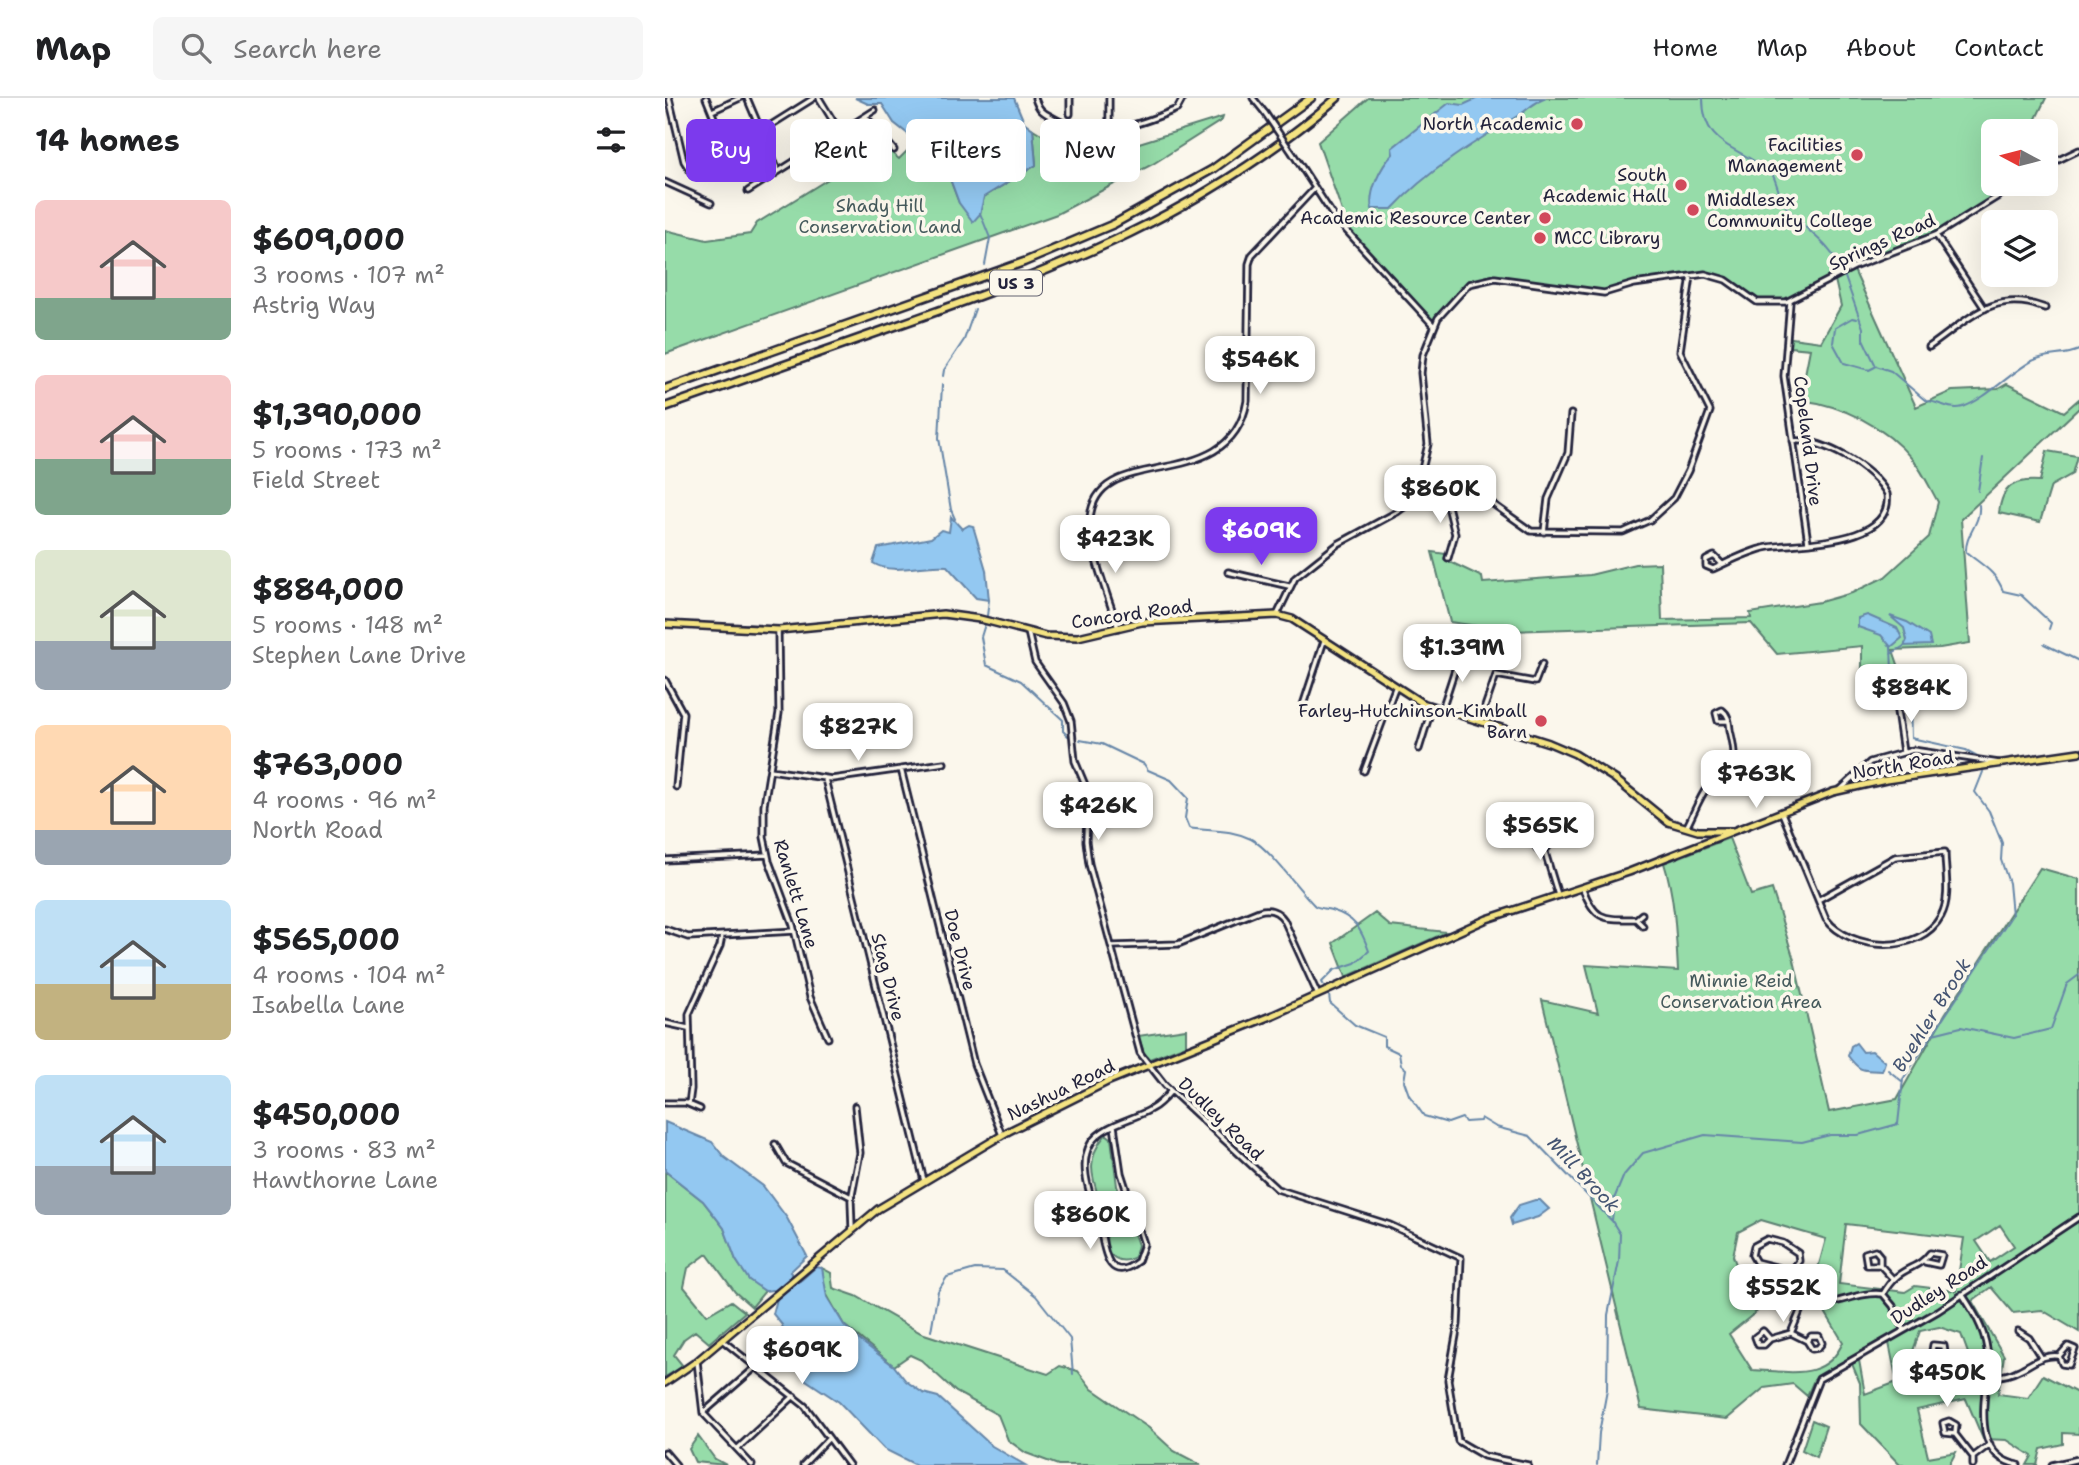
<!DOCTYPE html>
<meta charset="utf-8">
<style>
:root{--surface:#fff;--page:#f6f6f6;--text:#202124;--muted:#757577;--line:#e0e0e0;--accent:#7c3aed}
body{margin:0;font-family:"Shantell Sans",sans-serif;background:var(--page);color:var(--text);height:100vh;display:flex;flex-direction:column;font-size:26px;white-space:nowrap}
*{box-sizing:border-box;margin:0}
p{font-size:23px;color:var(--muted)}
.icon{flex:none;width:38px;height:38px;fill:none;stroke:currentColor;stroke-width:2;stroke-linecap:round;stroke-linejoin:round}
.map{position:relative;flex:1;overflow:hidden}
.panel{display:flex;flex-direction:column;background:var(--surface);width:665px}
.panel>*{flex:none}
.hud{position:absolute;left:21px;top:21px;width:665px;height:63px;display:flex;gap:14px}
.needle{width:46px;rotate:277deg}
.buttons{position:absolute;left:1316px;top:21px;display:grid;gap:14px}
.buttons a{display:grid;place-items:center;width:77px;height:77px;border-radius:10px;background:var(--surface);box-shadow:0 7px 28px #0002;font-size:35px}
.price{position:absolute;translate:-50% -60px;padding:0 16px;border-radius:14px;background:#fff;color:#222;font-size:23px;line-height:46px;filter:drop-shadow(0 2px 4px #0008)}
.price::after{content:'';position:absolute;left:50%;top:42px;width:21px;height:16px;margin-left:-10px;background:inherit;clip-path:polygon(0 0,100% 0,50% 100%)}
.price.active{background:var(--accent);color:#fff}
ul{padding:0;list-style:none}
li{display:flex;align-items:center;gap:21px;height:175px;padding:0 35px}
li span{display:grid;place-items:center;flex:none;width:196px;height:140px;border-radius:10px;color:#555}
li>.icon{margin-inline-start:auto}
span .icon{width:84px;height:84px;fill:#fffc;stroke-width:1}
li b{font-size:30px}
h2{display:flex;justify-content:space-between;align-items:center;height:84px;padding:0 35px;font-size:30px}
.tag{padding:0 24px;border-radius:10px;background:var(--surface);box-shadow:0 7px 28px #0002;font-size:24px;line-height:63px}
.tag.active{background:var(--accent);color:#fff}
header{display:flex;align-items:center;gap:42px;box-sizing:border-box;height:98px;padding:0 35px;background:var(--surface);border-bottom:2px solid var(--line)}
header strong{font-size:33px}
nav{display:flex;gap:38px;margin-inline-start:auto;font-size:24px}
.search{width:490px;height:63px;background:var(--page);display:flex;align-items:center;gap:18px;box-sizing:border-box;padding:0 24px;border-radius:10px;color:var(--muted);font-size:26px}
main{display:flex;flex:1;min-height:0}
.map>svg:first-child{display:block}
.green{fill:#96dca9;stroke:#5c7f72;stroke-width:2;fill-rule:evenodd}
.water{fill:#93c8f1;stroke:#6686a8;stroke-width:2}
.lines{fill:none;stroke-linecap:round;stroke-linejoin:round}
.stream{stroke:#6686a8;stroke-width:2}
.minor-casing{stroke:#22223b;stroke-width:9}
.major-casing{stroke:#22223b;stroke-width:10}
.highway-casing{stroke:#22223b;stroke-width:11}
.minor{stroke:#fbf7ec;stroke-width:3.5}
.major{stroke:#f4e382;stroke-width:5}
.highway{stroke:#f4e382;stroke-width:6}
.minor-bridge-casing{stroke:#22223b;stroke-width:9;stroke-linecap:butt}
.minor-bridge{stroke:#fbf7ec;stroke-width:3.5}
.poi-dot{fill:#d1495b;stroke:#fbf7ec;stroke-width:2.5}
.labels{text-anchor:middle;stroke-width:7;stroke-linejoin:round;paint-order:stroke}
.shield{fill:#fbf7ec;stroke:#636270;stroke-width:2}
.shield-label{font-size:16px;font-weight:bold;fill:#22223b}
.poi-label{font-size:18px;fill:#22223b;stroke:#fbf7ec;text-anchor:end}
.park-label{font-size:18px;fill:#455a5c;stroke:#fbf7ec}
.street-label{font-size:18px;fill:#22223b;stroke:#fbf7ec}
.water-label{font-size:19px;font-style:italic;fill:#445472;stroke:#fbf7ec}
</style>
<header>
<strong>Map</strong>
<div class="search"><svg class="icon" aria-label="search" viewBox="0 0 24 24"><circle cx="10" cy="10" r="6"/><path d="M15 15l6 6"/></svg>Search here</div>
<nav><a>Home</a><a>Map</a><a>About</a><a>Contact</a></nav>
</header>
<main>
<section class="panel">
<h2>14 homes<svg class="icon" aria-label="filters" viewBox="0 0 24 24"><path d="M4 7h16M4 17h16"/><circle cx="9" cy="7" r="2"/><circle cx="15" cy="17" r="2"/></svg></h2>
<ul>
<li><span style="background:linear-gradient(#f6c9c9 70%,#7fa58c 0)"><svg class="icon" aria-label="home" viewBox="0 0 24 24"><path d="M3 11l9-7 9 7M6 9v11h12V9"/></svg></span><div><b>$609,000</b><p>3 rooms · 107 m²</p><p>Astrig Way</p></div></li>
<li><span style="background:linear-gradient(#f6c9c9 60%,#7fa58c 0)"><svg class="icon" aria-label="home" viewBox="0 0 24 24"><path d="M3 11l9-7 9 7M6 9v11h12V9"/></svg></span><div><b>$1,390,000</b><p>5 rooms · 173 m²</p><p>Field Street</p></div></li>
<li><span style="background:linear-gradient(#dfe7d0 65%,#9aa5b1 0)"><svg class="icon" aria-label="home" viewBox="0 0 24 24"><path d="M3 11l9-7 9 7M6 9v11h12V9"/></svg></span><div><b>$884,000</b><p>5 rooms · 148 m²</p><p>Stephen Lane Drive</p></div></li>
<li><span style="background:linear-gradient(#ffd9b3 75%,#9aa5b1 0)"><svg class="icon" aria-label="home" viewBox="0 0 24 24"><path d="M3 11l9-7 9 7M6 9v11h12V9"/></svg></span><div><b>$763,000</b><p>4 rooms · 96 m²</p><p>North Road</p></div></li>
<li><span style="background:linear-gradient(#bfe0f5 60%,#c2b280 0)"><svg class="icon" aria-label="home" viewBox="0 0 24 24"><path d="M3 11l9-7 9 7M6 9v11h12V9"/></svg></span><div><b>$565,000</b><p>4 rooms · 104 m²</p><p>Isabella Lane</p></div></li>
<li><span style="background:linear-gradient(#bfe0f5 65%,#9aa5b1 0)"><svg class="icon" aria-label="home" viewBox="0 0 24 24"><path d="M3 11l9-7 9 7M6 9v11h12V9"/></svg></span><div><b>$450,000</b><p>3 rooms · 83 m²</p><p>Hawthorne Lane</p></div></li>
</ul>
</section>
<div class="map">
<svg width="1414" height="1367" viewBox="0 0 1414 1367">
<rect width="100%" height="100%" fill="#fbf7ec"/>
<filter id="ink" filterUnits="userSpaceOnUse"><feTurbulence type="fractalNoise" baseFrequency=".0143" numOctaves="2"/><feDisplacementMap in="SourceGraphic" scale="14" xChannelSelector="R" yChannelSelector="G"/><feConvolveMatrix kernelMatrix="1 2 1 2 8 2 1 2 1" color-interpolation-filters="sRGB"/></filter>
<g filter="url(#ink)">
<path class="green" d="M703,0H1381L1365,33H1328V86H1340C1321,126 1228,152 1189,169C1161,181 1136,208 1103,206C1082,205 1065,180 1042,176C1026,174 985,182 968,186C958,188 948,194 938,195C904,196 841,171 812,182C794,189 778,212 769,228L685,136L653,44Z
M558,19L557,22L488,66L392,116L0,256V132L42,142L85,136L92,125L194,62L188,51L203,42L209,52L216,46L234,61L255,40H263L270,46L273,60L282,73L294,105L315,115L319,99L371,67L368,31L403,52L474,45Z
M1189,172L1251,309L1287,293L1333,291L1342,286L1399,314L1414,301V310L1296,421L1305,545L1275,550L1228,552L1235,572L1197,575V548L1112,556L1086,525L847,533L785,524L767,454L781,456L779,461L817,479L818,485L925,477L970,466L995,465L997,522L1086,520L1085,515L1155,504L1187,495L1220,479L1264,439L1273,404C1265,390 1258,374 1248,362C1220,328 1177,307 1135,302L1145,251L1125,249L1126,240L1156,244L1176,208L1170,182Z
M1382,353L1412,358L1407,376L1386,388L1375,424L1334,415C1337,388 1349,381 1375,383Z
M1064,740L1086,797L1107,791L1129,862L1164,1014L1232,1001L1280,916L1375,770L1414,781V1115L1258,1219L1149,1282L1142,1298L1128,1286L1099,1290L1062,1321L976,1311L877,902L933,915L921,867L1013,873C1011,837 1010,799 999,765ZM1096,1122L1161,1141L1147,1192L1178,1244C1161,1284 1123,1273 1087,1272L1064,1236L1116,1194L1077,1183L1068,1158L1073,1134ZM1181,1126L1299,1140L1291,1193L1250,1188L1240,1194L1174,1186ZM1335,1127L1349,1148L1325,1164L1311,1143Z
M710,815L725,828L782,834L681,879L668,845Z
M521,931V947L482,962L473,938Z
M441,1036L446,1040L452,1088L473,1147L470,1159C458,1166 449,1162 442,1152C440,1142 443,1133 441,1124C433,1090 414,1067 441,1036Z
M0,1073L38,1103L59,1130L71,1162L84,1181L100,1193L87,1209L70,1194L42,1156L23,1170L19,1189L42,1217L66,1203L80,1214L44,1245L30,1233L19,1241L9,1257L18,1268L0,1279Z
M1414,1123V1234L1377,1212L1348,1215L1326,1189L1307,1203L1339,1258L1333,1296L1363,1300L1378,1277L1412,1295L1414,1293V1336L1398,1335V1346L1376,1351L1372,1367H1362L1367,1358L1342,1342L1318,1341L1301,1301L1252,1312L1263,1359L1291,1354L1284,1367H1235L1196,1326L1195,1285L1187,1266L1194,1262L1200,1296L1232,1284L1224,1245ZM1274,1229L1296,1236L1304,1258L1299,1266L1283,1259L1275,1282L1242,1270L1255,1233Z
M157,1170L166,1175L168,1190L191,1198L256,1235L383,1276L395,1268L413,1273L427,1291L484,1330L509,1353L536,1367H393L361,1355L343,1342L333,1317L291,1294L256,1262L245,1257L229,1268L179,1227L158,1190Z
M1147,1322L1161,1328L1151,1359L1137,1352Z
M33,1338L50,1361L61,1367L30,1364L24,1351Z"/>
<path class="water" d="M190,0H349L359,24L368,31L371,67L319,99L315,116L308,124L294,105L282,73L273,60L270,46L263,40L243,36L229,25L217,6H203Z
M813,0H881C865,6 866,10 854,17C811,43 762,73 727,111H707C703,94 716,68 728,56L727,50L784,5L798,7Z
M286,419L297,431L304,427L308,428L321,472L324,502L311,500L282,468C258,465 228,478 208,465L213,450L266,440L276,432L284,434Z
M1202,517L1232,530L1237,540L1226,549L1216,537L1193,529V520Z
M1225,518L1242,524L1264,538L1266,547L1239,548L1242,542L1239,530Z
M1191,945L1198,954L1207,953L1220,964L1217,973C1197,971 1197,976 1183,958L1186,948Z
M0,1024L47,1044L59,1059L98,1088L122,1120L142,1158L125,1174L134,1184L151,1169L157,1170L162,1199L179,1227L193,1241L229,1268L241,1283L258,1295L273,1299L327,1348L360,1367H251L219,1351L174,1304L141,1282L123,1252L117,1227L108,1216L113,1197L107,1192L100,1193L84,1182L71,1162L59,1130L38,1103L0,1073Z
M870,1102H875L884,1111L873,1119L847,1127L845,1120L854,1107Z"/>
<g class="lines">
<path class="stream" d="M1038,0C1038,45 1065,46 1097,68
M1106,74C1112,83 1113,96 1119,105C1134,130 1163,142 1175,169
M315,115L325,140L320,167
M1180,179L1198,230V241L1211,268L1226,273L1261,303C1274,303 1284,313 1298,309C1321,301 1345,275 1367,263C1383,255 1398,259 1414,252
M1192,221L1187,220L1170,230L1168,245L1179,265L1204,272L1210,269
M278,278L279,272L299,242L310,211
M277,287L274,340L286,412L290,421
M1313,393L1318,360
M1314,407C1316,426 1300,436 1301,454C1315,466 1331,473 1338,493L1356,497L1386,525L1384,531
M322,518L324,502
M320,526L316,539L321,567L356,583L398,622V633L403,638
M1379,546L1414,563
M1226,549L1227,573L1245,603L1246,640L1301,652L1316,660
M1226,556L1239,548
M415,642L437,646L479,666L483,672L506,682L523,700L520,720L524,730C547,734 563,730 586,741C605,751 634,792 650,808C653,810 662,811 666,812C690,819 696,831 704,853L690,865L669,872L657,884L659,888
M664,897L665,905L690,927L719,939V948L734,955L736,967L741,971L739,983L744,997L759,1018L783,1025L797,1020L800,1024L815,1023L816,1020L831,1029L865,1038L947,1123L955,1136L954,1163L943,1217L942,1292L934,1335L932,1367
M1268,936L1296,929L1349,940L1386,931L1402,886L1414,877
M1223,972L1238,984
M947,1123L949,1101L959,1077L978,1055L1040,1037L1137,1044L1165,1037H1193L1233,1026L1238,981L1347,817L1344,785L1336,762L1337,745L1324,713L1310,694L1318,674
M266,1233L273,1193L282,1179L310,1171L338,1172L371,1198L405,1241L408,1276"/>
<g class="minor-casing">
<path id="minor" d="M4,0L19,63L28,77
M41,0L69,69
M82,0L113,73
M154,0L192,62
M370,0C374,14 380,15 392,22C429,44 474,27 512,11L518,0
M405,0V16
M588,0L600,15
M47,13L75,0
M201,19L229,52
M444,30V0
M98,32L149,0
M628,56L669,119L769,228
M1381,68L1414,52
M0,84L46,105
M83,93L210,12
M1271,137L1320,211
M1125,204L1119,278L1143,444
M1264,249C1303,222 1329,190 1380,210
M753,393L803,396L821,401L866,433L958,434L985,422L1009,400L1023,373L1045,313L1015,253L1026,178
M780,396L790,436L783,460
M879,434L883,401L903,355L906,316
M1057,466L1049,458L1041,462V468L1048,471C1065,463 1086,452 1104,449C1136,444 1229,447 1222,396C1209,370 1157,340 1128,343
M563,474L624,488
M612,517L630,480L673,446L732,414L750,401L763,346L756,275L758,257L773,220L804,186L830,180L939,195L969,186L1040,176L1061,182L1092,204H1121L1191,168L1271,137L1353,86
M453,530C445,503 422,447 425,421C431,342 565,401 582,303L584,166L587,157L650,90
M113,532L114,615L99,707V739L104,763L128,827L145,899L163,940
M363,534L370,564L399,605L406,623L410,663L423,694L421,743L424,766L475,955L500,987L612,1091L725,1127L796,1160L793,1226L783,1282L793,1343L819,1358L863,1367
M0,582L18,615L11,689
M1230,600L1238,654
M637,610L659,543
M777,611L795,556
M815,623L831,577L870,584L877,566
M754,651L767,609
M236,671L309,966L337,1037
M105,672L167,681L279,665
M699,673L730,590
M160,681L259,1083
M1176,691L1205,664L1248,652L1334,665
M1117,715L1161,821C1186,854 1255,857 1276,818C1286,800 1280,774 1280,754L1230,759L1153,802
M1022,728C1029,715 1034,700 1043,688C1063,661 1076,677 1065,632C1064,624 1064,617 1057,612L1051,615L1053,623H1063
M870 745a7 7 0 1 1 14 0a7 7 0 1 1-14 0Z
M879,751L893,797
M0,762L102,757
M918,791C930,823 939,821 971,821L978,828
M971,821L977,816
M0,831L23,839L130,833
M447,848L513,846L594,813C604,810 613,813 619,822L653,897
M0,925L23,930
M0,1005H21L35,1011
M24,1006L26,991L24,916L55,848L57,838
M449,1028L456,1075L479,1146L473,1163C441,1189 439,1147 435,1129C429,1105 411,1069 426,1045C438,1026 468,1022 486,1011C494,1007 500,1000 506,993
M110,1046L121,1065L186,1099
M187,1131L186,1102L195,1055L190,1008
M1215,1167V1158L1210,1152L1200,1155L1202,1167H1215L1227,1180
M1126,1173L1134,1163L1133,1155L1118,1145L1102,1141L1089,1148L1087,1157L1091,1164L1126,1173C1147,1231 1180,1191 1218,1196L1228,1208L1239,1232
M1218,1196C1235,1166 1251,1174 1265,1155L1277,1157L1274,1167L1260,1164
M1297,1196C1308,1213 1319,1230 1322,1251C1326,1287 1299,1356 1353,1367
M1141,1199L1126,1235L1142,1243L1146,1238H1154L1157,1245L1153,1250L1147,1251L1142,1243
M1353,1233L1364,1240L1376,1259
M1105,1241L1098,1233L1090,1239L1093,1247H1099L1105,1241L1126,1235
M57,1242L140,1308L184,1367
M1281,1262L1266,1259L1268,1247L1279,1248L1281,1262C1302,1276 1330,1285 1354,1272C1369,1265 1377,1256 1394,1258L1403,1248L1410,1251L1404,1267L1397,1266L1394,1258
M32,1263L38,1315L87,1367
M38,1315L91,1269
M1290,1336L1280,1335L1278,1325L1284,1323L1291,1327L1290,1336L1308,1359
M72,1351L129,1298
M0,1354L11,1367
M138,1367L164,1340
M1120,1367L1154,1281L1273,1213L1414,1119
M1308,1367V1359L1325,1346
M1387,1367L1414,1361"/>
</g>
<g class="major-casing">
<path id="major" d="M0,526L114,532L278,516L315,521L381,538L413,539L477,524L612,517L627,521L757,605L884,645L910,656L950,681L1003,724L1033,733H1067
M0,1285L32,1263L213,1111L344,1033L444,983L608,917L822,821L964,774L1168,694L1221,682L1414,654"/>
</g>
<g class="highway-casing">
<path id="highway" d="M0,291L359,164L449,126L548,71L646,0
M0,309C79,281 157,254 236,226C401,168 537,116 672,0"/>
</g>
<use href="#minor" class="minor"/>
<use href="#major" class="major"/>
<use href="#highway" class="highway"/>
<g class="minor-bridge-casing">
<path id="minor-bridge" d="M600,15L628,56"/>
</g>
<use href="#minor-bridge" class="minor-bridge"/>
</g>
</g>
<g class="poi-dot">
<circle cx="912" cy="26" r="7"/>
<circle cx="1192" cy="57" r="7"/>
<circle cx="1016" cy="87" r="7"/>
<circle cx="1028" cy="112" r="7"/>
<circle cx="880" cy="120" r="7"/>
<circle cx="875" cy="140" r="7"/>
<circle cx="876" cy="623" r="7"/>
</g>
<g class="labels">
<rect class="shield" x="325" y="172.5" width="52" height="25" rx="5"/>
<g class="shield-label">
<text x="351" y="191">US 3</text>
</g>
<g class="poi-label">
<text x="898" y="32">North Academic</text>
<text x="1178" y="53">Facilities<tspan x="1178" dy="21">Management</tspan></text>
<text x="1002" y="83">South<tspan x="1002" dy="21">Academic Hall</tspan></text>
<text x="1042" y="108" text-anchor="start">Middlesex<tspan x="1042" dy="21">Community College</tspan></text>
<text x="866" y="126">Academic Resource Center</text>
<text x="889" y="146" text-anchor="start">MCC Library</text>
<text x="862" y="619">Farley-Hutchinson-Kimball<tspan x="862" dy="21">Barn</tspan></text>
</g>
<g class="park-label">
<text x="215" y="114">Shady Hill<tspan x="215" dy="21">Conservation Land</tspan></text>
<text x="1076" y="889">Minnie Reid<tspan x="1076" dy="21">Conservation Area</tspan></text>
</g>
<g class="street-label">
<text transform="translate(1217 144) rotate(-24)" y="6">Springs Road</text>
<text transform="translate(1143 343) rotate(83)" y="6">Copeland Drive</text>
<text transform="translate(467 516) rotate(-8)" y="6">Concord Road</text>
<text transform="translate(1238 667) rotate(-9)" y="6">North Road</text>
<text transform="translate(131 796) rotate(73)" y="6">Ranlett Lane</text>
<text transform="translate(295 852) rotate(76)" y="6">Doe Drive</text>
<text transform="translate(223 879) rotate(76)" y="6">Stag Drive</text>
<text transform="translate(396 992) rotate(-26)" y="6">Nashua Road</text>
<text transform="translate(556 1021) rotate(44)" y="6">Dudley Road</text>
<text transform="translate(1274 1192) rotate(-33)" y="6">Dudley Road</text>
</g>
<g class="water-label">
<text transform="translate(1266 917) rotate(-58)" y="7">Buehler Brook</text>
<text transform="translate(919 1076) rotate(47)" y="7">Mill Brook</text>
</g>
</g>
</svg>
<div class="buttons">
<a><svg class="needle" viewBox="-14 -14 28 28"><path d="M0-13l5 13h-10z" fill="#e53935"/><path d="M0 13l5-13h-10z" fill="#757577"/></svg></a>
<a><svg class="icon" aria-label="layers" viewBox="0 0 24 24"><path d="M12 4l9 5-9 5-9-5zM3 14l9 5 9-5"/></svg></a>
</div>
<b class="price" style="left:595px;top:298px">$546K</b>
<b class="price" style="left:775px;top:427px">$860K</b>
<b class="price active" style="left:596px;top:469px">$609K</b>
<b class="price" style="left:450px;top:477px">$423K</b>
<b class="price" style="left:797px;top:586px">$1.39M</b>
<b class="price" style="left:1246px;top:626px">$884K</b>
<b class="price" style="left:193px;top:665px">$827K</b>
<b class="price" style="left:1091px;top:712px">$763K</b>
<b class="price" style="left:433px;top:744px">$426K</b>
<b class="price" style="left:875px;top:764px">$565K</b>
<b class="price" style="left:425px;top:1153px">$860K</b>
<b class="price" style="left:1118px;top:1226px">$552K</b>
<b class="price" style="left:137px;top:1288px">$609K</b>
<b class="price" style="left:1282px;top:1311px">$450K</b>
<div class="hud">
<a class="tag active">Buy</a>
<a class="tag">Rent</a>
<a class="tag">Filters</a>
<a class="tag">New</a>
</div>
</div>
</main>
